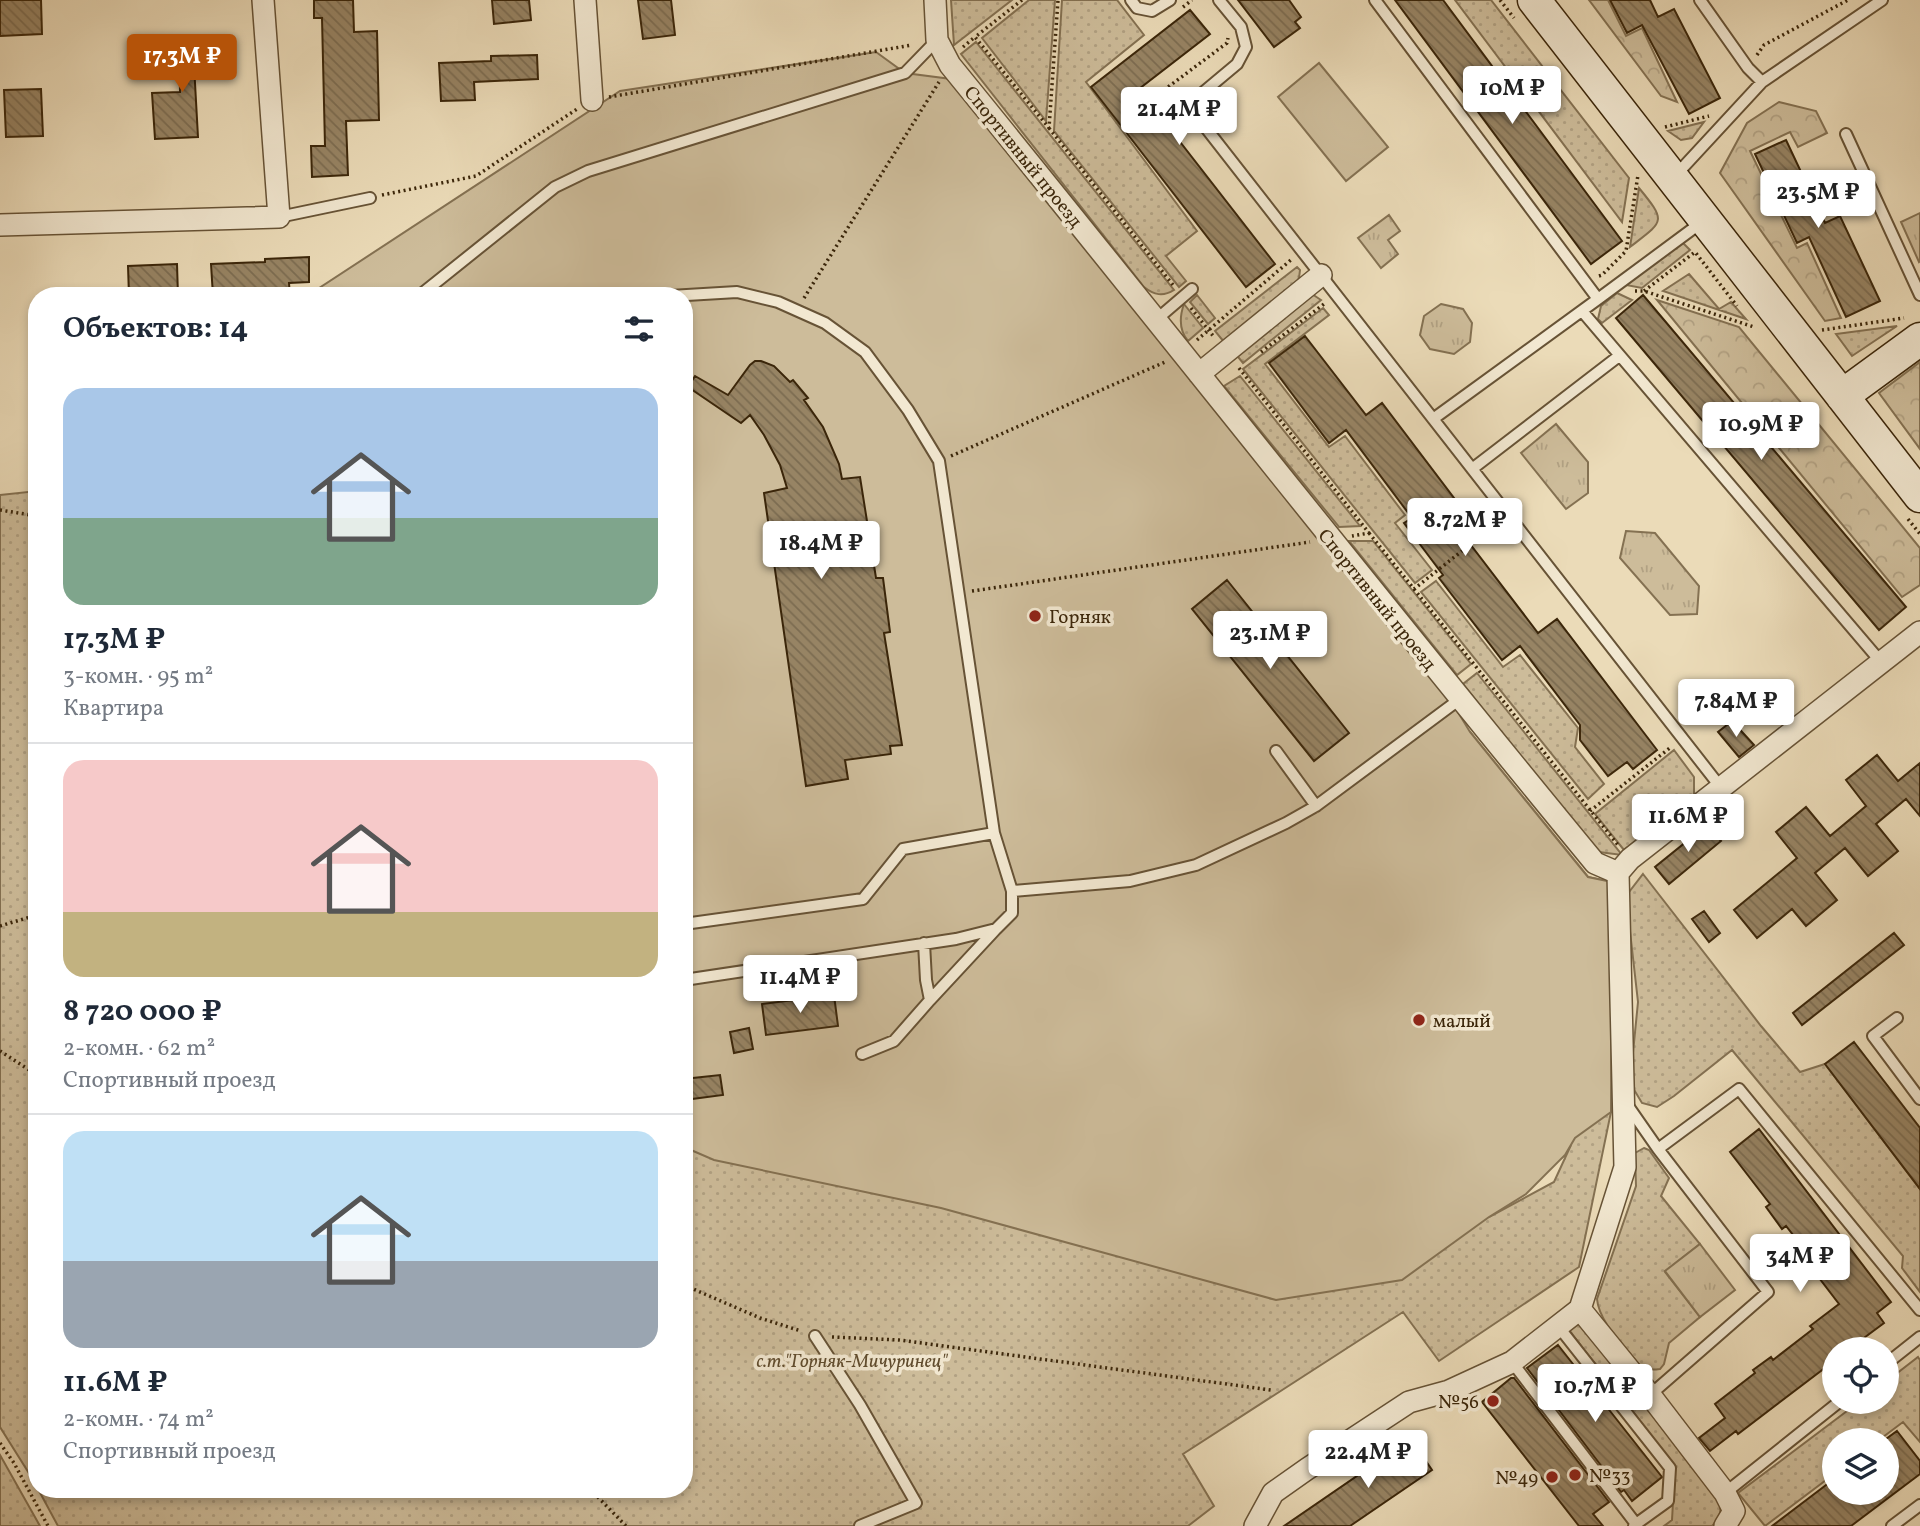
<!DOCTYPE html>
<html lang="ru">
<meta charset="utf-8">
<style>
:root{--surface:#fff;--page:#f6f6f7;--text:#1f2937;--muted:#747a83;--line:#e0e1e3;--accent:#b45309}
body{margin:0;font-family:Vollkorn,serif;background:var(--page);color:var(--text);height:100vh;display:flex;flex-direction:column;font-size:26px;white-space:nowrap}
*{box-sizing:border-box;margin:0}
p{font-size:23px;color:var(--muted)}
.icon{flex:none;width:38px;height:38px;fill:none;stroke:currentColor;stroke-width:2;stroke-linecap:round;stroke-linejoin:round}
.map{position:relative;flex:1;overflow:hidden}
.panel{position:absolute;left:28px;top:287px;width:665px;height:1211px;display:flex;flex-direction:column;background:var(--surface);border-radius:28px;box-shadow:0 4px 10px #0003}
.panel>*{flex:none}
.fabs{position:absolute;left:1822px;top:1337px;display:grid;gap:14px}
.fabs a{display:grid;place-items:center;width:77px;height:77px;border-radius:50%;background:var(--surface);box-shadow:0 4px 10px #0003;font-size:35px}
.price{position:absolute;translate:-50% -60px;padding:0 16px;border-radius:7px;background:#fff;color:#222;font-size:23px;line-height:46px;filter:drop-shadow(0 2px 4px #0008)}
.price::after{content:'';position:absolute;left:50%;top:42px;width:21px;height:16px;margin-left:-10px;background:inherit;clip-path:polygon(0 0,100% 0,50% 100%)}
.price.on{background:var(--accent);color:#fff}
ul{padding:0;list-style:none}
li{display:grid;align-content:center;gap:14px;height:371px;padding:0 35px}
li+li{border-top:2px solid var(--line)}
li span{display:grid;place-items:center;height:217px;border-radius:21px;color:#555}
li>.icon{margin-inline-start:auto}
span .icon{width:126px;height:126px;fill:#fffc;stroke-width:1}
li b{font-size:30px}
h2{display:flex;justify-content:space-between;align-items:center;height:84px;padding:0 35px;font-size:30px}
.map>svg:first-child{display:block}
.grass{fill:url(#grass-dots);stroke:#847152;stroke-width:2;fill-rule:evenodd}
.forest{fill:url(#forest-crowns);stroke:#847152;stroke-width:2}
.park{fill:url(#park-tufts);stroke:#847152;stroke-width:2}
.pitch{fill:#cdbc9a;stroke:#847152;stroke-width:2}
.building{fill:url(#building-back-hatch);stroke:#3b260a;stroke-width:2}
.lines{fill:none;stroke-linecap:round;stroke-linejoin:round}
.lane-casing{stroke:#675336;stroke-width:14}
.street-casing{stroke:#675336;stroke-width:24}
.secondary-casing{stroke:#3b260a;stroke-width:35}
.path{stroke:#3b260a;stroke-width:3.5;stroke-dasharray:2 3.5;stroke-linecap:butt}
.lane{stroke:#f2e8d1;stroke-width:10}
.street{stroke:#f2e8d1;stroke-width:21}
.secondary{stroke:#f2e8d1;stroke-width:32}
.poi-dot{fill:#8f2418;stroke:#f2e8d1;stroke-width:2.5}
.labels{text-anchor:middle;stroke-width:7;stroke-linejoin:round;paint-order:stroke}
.street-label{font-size:19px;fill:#3b260a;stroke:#f2e8d1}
.poi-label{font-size:19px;fill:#3b260a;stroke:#f2e8d1;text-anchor:start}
.park-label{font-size:19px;font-style:italic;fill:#604c2e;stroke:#f2e8d1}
</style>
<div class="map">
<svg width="1920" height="1526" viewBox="0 0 1920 1526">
<defs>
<pattern id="grass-dots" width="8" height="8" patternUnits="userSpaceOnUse" patternTransform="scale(1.75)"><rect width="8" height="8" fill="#cdbc9a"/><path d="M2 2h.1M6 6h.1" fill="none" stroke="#b1a183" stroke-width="1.8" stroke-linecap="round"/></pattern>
<pattern id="forest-crowns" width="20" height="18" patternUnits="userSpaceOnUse" patternTransform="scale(1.75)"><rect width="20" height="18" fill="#cdbc9a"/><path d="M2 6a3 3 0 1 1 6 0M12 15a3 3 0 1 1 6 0" fill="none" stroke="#b1a183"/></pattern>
<pattern id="park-tufts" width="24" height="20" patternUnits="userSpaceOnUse" patternTransform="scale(1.75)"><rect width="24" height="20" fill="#cdbc9a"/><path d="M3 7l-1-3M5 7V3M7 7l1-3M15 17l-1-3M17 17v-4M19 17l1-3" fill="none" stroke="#b1a183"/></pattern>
<pattern id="building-back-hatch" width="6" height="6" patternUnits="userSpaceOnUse" patternTransform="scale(1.75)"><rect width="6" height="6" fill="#978464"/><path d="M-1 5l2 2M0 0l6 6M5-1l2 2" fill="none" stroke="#7c6c51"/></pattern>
</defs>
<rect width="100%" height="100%" fill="#ebdbb8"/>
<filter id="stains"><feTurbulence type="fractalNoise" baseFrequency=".00286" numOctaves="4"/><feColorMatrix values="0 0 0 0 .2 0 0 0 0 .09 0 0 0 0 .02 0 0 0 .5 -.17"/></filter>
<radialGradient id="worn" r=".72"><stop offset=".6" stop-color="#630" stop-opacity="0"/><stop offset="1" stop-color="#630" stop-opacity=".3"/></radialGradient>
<path class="grass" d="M951,0H1012L954,45Z
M1029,0H1055L1046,121L982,38Z
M1062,0H1117L1144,35L1086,82L1197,231L1166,256L1186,281L1179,287L1054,131Z
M1455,0H1491L1629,178L1622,222Z
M976,42L1174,290C1163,297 1154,295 1144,287L961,54Z
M1704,122L1692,138L1681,140L1668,131Z
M1639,188C1667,222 1664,221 1630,247Z
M1682,242L1690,250L1642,288L1626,285Z
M1297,267L1300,270L1299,278L1295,285L1224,342L1215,331Z
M1689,274L1719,309L1731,302L1746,319L1663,291Z
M1617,293L1632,300L1602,323L1598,319L1601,306Z
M1312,294L1321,300L1243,363L1234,352Z
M1197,295L1215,318L1208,324L1190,302Z
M1184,304L1203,328L1188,341C1179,330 1179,318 1184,304Z
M1323,308L1329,315L1265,364L1329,447L1345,436L1405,515L1395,523L1432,570L1415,583L1243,369Z
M1897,326L1852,356L1836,334Z
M1240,376L1360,526L1339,527L1224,386Z
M37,491V1486L0,1427V495Z
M1349,541H1373L1471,664L1457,675Z
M1436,581L1503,667L1520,655L1578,728L1575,747L1604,784L1588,799L1421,592Z
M1477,673L1622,855L1599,852L1592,847L1463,684Z
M1470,732L1588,877L1612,882L1611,1112L1579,1267L1439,1361L1403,1312L1183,1454L1214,1506L1188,1526H58L38,1489H684V1131ZM1571,1145L1554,1182L1489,1217L1565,1155Z
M1674,750L1694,777V796L1624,850L1595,814Z
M1643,874L1761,1026L1800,1072L1825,1064L1920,1189V1292L1902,1268L1903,1256L1732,1050L1674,1096L1657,1107L1642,1103L1630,1083L1638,1002L1626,896Z
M1644,1148L1649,1150L1669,1178L1661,1196L1700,1244L1665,1272L1700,1317L1669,1343L1664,1364L1660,1369C1652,1370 1648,1370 1640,1366C1626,1347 1599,1323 1597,1299L1636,1186L1635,1153Z
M1580,1321L1719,1502C1722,1512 1720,1518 1712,1526H1664L1672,1520L1675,1467L1569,1330Z
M1918,1357L1920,1360V1442L1903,1422L1879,1440H1834V1474L1765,1526L1738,1493L1859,1402H1886L1887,1381Z
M0,1455L40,1526H0Z"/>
<path class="forest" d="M1589,0H1608L1626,36L1642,28L1677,102L1661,96Z
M1779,102L1816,111L1827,133L1798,147L1790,132L1750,151L1797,248L1807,243L1841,318L1825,321L1720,173L1747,123Z
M1657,300L1739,327L1920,548V585L1902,597Z
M1920,362V449L1879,393Z"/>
<path class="park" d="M1920,213V261L1919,262L1901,222Z
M1389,215L1400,231L1388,240L1398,254L1381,268L1358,238Z
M1441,304L1463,309L1472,323L1470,342L1454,354L1430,349L1420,335L1424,316Z
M1556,424L1588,462V493L1566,509L1521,453Z
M1626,531L1655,533L1699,586L1697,614L1670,615L1620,558Z
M1700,1244L1735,1290L1700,1317L1665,1271Z"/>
<path class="pitch" d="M876,52L905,73L951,79L1439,681L1470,732L1588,877L1612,882L1611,1112L1575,1138L1565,1155L1526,1194L1489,1217L1402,1280L1276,1300L941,1208L714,1160L684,1147V296H307L620,91Z
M1319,63L1388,147L1346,181L1278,97Z"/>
<path class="building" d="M0,0H41L42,34L0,36Z
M314,0H353L354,32L377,31L379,120L346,121L348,175L312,177L311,146H325L322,18H314Z
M492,0H529L531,20L494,24Z
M638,0H671L675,35L643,39Z
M1238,0H1289L1301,17L1295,22L1300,28L1274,47Z
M1395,0H1443L1622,241L1591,264Z
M1610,0H1650L1658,17L1674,9L1720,98L1689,114L1642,25L1627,33Z
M1190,10L1210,34L1139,89L1275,264L1246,287L1091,87Z
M212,39L213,64L194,65L198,137L155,139L152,93L180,92L179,40Z
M537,55L538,79L474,82L475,100L441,101L439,63L491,61V56Z
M41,89L43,136L6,137L4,90Z
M1786,140L1825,223L1840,216L1880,301L1846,317L1809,237L1797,243L1755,154Z
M309,257V282L289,283L290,296H213L211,264L265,262V259Z
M177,264L178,296H129L128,266Z
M1643,295L1906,607L1879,630L1616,318Z
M1305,336L1366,415L1382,403L1476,527L1464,536L1538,633L1557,619L1657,750L1633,769L1627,762L1608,776L1580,740V725L1520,646L1502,660L1439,578L1443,575L1404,523L1412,518L1346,430L1329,443L1269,363Z
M755,361H761L774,366L790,382L793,380L808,398L804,400L823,427L839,464L842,479L860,477L876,578H883L890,632L884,633L902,745L890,746L891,754L845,760L848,779L806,786L764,493L787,488L780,465L764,435L750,415L741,423L688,387L695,376L728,395L750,365Z
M1227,580L1349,733L1314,761L1192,609Z
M1732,721L1754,745L1739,757L1718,732Z
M1877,755L1898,781L1920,763V816L1906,799L1876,824L1898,851L1868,876L1845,848L1815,873L1837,900L1806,926L1792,909L1757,938L1734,910L1797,858L1776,832L1806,807L1830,836L1866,806L1846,780Z
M1707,825L1721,841L1669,884L1655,867Z
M1704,911L1720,933L1709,942L1692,919Z
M1894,933L1904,945L1802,1025L1793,1013Z
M834,995L838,1026L766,1035L762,1004Z
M749,1028L753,1049L734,1053L730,1032Z
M1854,1042L1920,1128V1189L1825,1064Z
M720,1075L723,1095L684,1100V1079Z
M1759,1129L1891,1302L1877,1313L1884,1323L1849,1349H1834V1361L1738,1434L1736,1431L1710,1451L1699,1438L1725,1418L1715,1404L1755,1373L1753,1370L1771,1357L1773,1360L1813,1329L1810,1326L1839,1304L1813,1270L1818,1267L1786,1226L1782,1229L1766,1207L1770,1204L1730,1152Z
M1558,1345L1662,1477L1632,1501L1624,1490L1621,1492L1527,1368Z
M1511,1378H1514L1609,1502L1593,1514L1603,1526H1579L1482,1402Z
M1897,1431L1920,1461V1474L1851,1526H1772L1834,1479V1493H1886V1439Z
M1411,1439L1432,1470L1350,1526H1284Z"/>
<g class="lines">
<g class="lane-casing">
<path id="lane" d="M1131,0L1137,8L1152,11L1170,0
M1219,0L1241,27L1246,47L1237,64L1188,105L1722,789
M1375,0L1598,299L1433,419
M1700,0L1748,68L1762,82
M1846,134L1920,295
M1675,176L1762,82L1882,0
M279,217L370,198
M419,296L555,187L588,171L905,73L937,40
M670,296L737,292L778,302L825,323L865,352L908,410L939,461L994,833L1012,891V913L996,929L956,939L684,980
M1598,299L1702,222
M1582,311L1881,662
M1157,319L1192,289
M1472,469L1619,356
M1276,751L1316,806
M1012,891L1130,881L1196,865L1286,823L1316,806L1460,699
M684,924L863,899L903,849L994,833
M930,1000L995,930
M1897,1018L1873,1036L1920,1099
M862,1054L894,1041L930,1000L926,980L924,943
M1626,1103L1658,1149L1768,1292L1650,1395
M1658,1149L1739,1089L1920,1310
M1558,1326L1670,1468L1668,1501L1636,1524
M815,1336L860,1405L916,1503L860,1526
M1512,1362L1636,1524L1634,1526
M1886,1364L1920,1337
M1725,1493L1839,1402
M1892,1526L1920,1505"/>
</g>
<g class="street-casing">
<path id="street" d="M585,0L592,100
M935,0L937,40L950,65C1166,330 1377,599 1595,863L1618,873L1630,859L1920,632
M0,225L279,217L263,0
M1199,374L1321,275
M1580,1309L1650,1395L1725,1493L1734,1511L1725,1526
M1255,1526L1273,1493L1307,1469L1409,1402L1449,1391L1512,1362L1580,1309L1625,1167L1618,873"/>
</g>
<g class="secondary-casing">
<path id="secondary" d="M1534,0L1920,496
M1842,396L1920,339"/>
</g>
<path class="path" d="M1022,0L975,37L1049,128L1058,0
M1500,0L1514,18
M1183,7L1192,0
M963,47L975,37
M1757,55L1764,45L1848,0
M609,97L912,45
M1174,111L1160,93L1227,43L1228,38
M1665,127L1709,116
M1049,128L1173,285
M382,195L476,176L577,109
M1599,276L1602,275L1626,251L1638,175
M1635,291H1644L1754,327
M1644,291L1695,252L1737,306
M804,298L939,82
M1191,308L1214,337
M1822,330L1904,318
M1197,340L1292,259
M1261,352L1324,304
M1239,368L1369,533L1352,536
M951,456L1165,362
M0,510L37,516
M1908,519L1920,534
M1369,533L1414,589L1496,524
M1414,589L1618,845
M972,591L1310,542
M1590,811L1671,747
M0,926L37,915
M0,1051L37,1075
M684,1285L760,1318L801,1331
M832,1337L899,1340L1271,1390
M0,1443L14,1463L48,1526
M590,1489L626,1526"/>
<use href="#lane" class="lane"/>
<use href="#street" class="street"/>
<use href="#secondary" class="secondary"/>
</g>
<g class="poi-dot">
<circle cx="1035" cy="616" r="7"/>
<circle cx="1419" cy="1020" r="7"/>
<circle cx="1493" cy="1401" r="7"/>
<circle cx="1575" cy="1475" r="7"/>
<circle cx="1552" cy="1477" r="7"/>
</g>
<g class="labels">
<g class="street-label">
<text transform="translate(1024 156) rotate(51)" y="7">Спортивный проезд</text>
<text transform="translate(1378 599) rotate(51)" y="7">Спортивный проезд</text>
</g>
<g class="poi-label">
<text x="1049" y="623">Горняк</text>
<text x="1433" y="1027">малый</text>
<text x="1479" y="1408" text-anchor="end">№56</text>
<text x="1589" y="1482">№33</text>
<text x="1538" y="1484" text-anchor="end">№49</text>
</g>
<g class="park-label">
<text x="852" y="1367">с.т."Горняк-Мичуринец"</text>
</g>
</g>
<rect width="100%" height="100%" filter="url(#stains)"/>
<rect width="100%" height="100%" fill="url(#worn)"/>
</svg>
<div class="fabs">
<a><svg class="icon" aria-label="locate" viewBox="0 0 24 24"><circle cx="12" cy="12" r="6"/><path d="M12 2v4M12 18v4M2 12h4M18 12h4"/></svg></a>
<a><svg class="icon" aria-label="layers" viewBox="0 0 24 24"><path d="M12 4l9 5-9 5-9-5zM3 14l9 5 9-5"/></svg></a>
</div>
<b class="price on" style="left:182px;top:94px">17.3M ₽</b>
<b class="price" style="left:1512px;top:126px">10M ₽</b>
<b class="price" style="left:1179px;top:147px">21.4M ₽</b>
<b class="price" style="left:1818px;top:230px">23.5M ₽</b>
<b class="price" style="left:1761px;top:462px">10.9M ₽</b>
<b class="price" style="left:1465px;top:558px">8.72M ₽</b>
<b class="price" style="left:821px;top:581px">18.4M ₽</b>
<b class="price" style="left:1270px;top:671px">23.1M ₽</b>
<b class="price" style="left:1736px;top:739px">7.84M ₽</b>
<b class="price" style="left:1688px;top:854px">11.6M ₽</b>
<b class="price" style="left:800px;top:1015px">11.4M ₽</b>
<b class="price" style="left:1800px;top:1294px">34M ₽</b>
<b class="price" style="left:1595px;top:1424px">10.7M ₽</b>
<b class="price" style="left:1368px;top:1490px">22.4M ₽</b>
<section class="panel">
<h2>Объектов: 14<svg class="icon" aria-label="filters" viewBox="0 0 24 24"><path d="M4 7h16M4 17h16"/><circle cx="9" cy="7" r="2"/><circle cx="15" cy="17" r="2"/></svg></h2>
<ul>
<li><span style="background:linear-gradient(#a9c7e8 60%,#7fa58c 0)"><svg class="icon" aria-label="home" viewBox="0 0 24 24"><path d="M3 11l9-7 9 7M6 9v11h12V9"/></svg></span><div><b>17.3M ₽</b><p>3-комн. · 95 m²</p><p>Квартира</p></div></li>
<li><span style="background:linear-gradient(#f6c9c9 70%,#c2b280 0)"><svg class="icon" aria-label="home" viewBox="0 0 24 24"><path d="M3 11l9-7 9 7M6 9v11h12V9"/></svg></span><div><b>8 720 000 ₽</b><p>2-комн. · 62 m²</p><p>Спортивный проезд</p></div></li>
<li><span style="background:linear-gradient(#bfe0f5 60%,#9aa5b1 0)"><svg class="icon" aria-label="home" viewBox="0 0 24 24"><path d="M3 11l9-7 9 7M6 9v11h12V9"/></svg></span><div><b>11.6M ₽</b><p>2-комн. · 74 m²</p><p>Спортивный проезд</p></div></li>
</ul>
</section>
</div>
